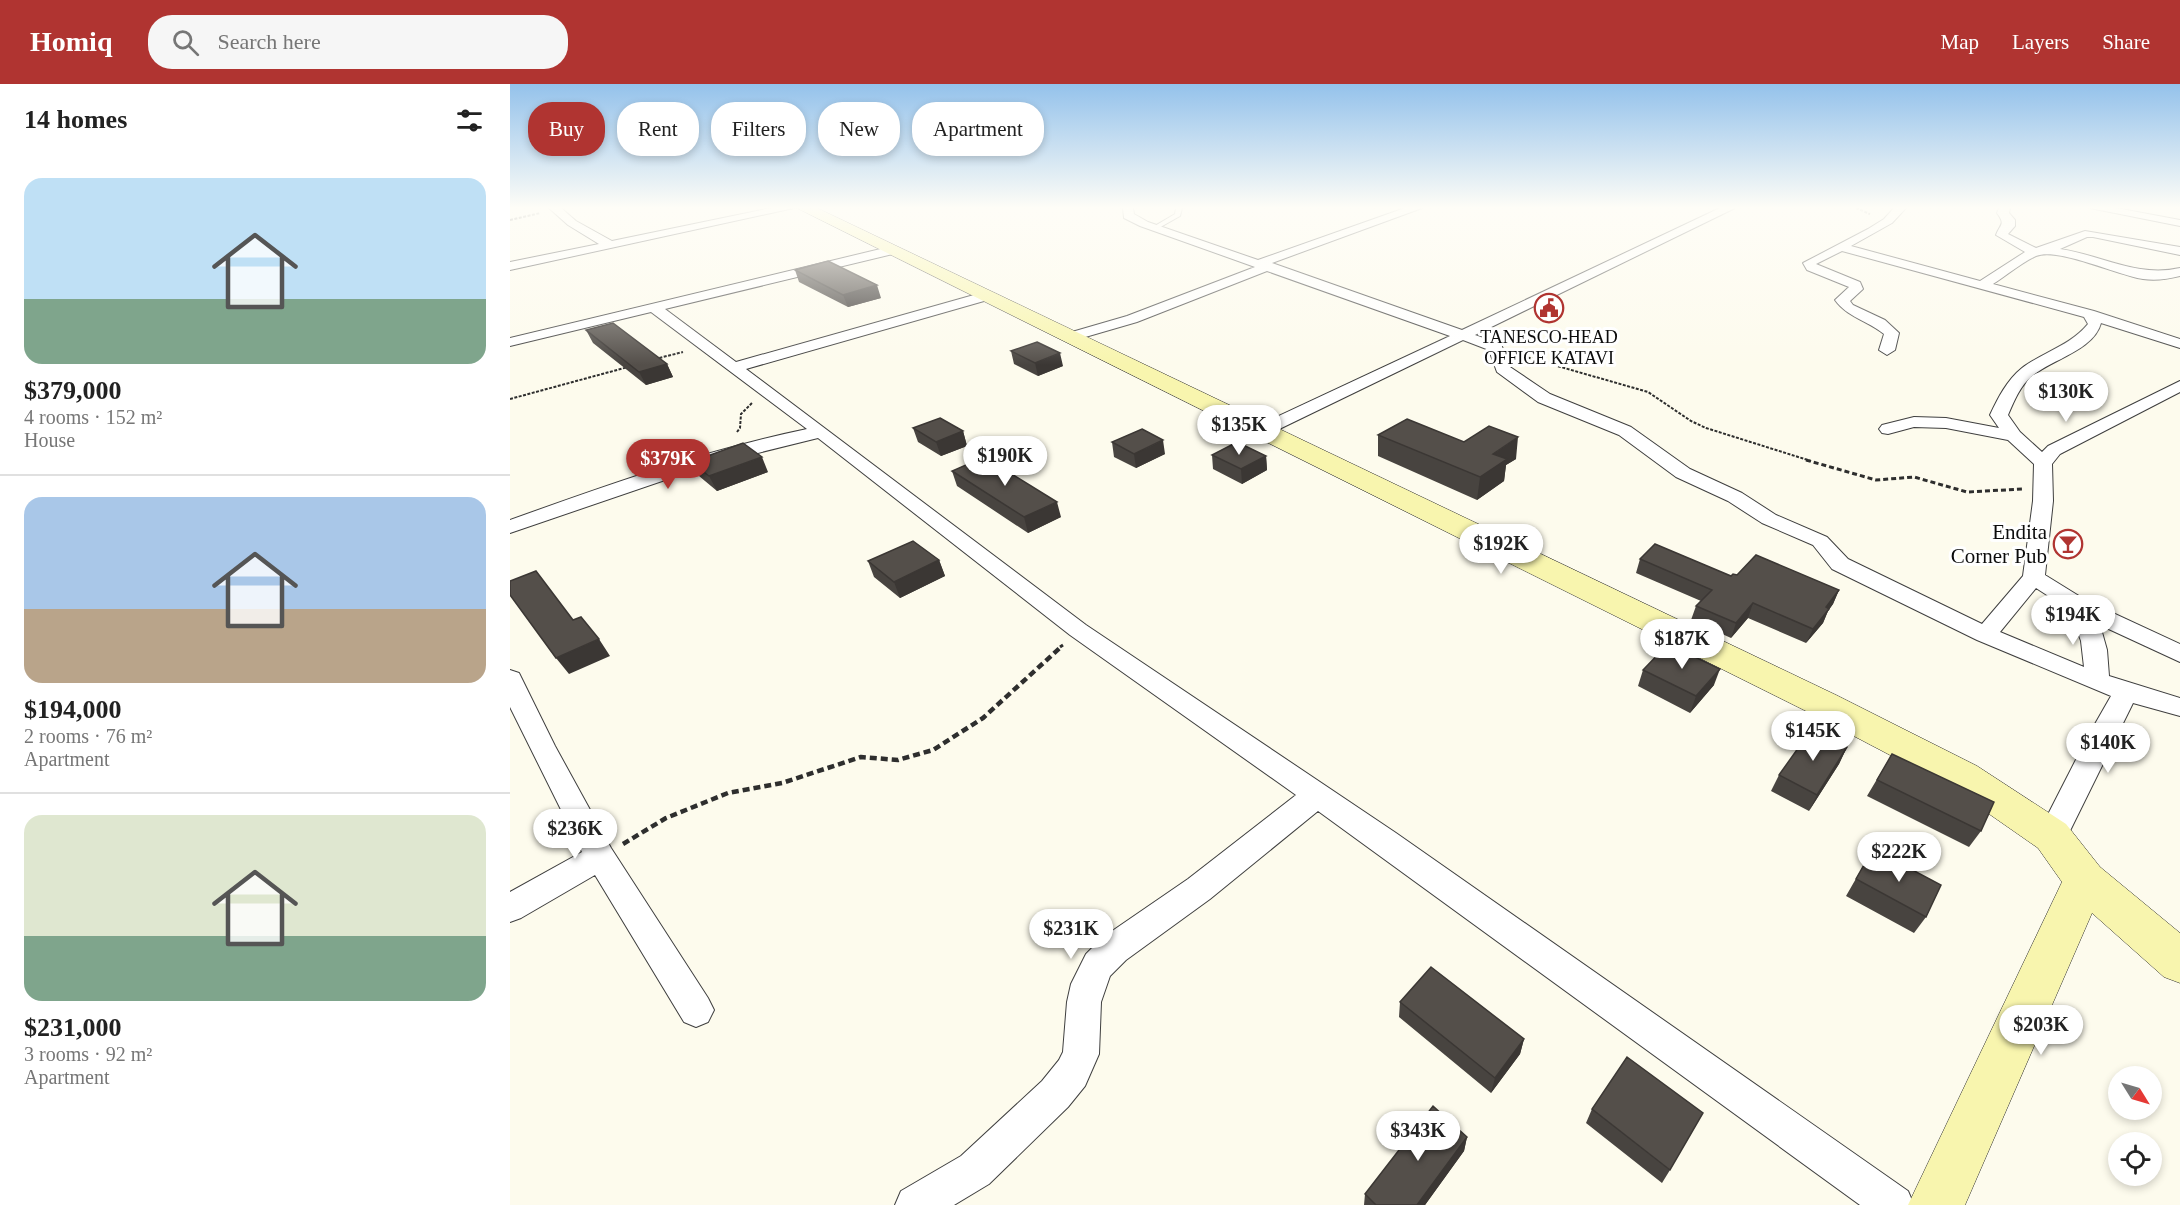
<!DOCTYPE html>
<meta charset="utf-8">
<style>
:root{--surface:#fff;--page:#f6f6f6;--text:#222;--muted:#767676;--line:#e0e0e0;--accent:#b03431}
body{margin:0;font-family:"Times New Roman",serif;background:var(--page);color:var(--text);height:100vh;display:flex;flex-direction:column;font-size:22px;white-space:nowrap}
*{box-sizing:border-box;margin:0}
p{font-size:20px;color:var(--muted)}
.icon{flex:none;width:33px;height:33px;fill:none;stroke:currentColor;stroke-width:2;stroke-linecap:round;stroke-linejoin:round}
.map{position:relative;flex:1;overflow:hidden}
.sheet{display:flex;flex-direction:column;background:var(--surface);width:510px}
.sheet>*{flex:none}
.banner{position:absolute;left:18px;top:18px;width:570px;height:54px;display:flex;gap:12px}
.needle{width:39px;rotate:127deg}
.buttons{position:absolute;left:1598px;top:982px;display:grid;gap:12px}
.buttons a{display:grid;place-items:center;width:54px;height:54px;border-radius:50%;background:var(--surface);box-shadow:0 3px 9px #0003;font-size:30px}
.price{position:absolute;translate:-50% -51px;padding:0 14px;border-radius:21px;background:#fff;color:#222;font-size:20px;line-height:39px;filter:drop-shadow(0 2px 3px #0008)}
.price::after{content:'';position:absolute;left:50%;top:36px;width:18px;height:14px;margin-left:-9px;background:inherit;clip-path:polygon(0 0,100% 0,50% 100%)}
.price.selected{background:var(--accent);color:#fff}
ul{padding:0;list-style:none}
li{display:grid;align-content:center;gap:12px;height:318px;padding:0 24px}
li+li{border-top:2px solid var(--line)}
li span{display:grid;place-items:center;height:186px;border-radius:18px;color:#555}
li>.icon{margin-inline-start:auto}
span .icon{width:108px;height:108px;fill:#fffc;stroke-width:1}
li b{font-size:26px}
h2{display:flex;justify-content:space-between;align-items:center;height:72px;padding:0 24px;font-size:26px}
.chip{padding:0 21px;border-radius:24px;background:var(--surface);box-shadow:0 3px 9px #0003;font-size:21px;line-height:54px}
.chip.selected{background:var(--accent);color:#fff}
header{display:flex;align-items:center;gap:36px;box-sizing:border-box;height:84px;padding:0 30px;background:var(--accent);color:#fff}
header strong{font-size:28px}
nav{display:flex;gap:33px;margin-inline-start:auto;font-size:21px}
.search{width:420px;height:54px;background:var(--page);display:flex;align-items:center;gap:15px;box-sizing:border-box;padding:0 21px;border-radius:24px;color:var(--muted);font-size:22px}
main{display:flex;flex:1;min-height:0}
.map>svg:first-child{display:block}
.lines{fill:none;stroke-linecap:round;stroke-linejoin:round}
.lane-casing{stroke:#3f3f3f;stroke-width:2}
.street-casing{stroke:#3f3f3f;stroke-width:2}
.secondary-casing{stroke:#2e2e2e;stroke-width:1}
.path-far2{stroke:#2e2e2e;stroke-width:2;stroke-dasharray:3 1.5;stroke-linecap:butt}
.path-far1{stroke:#2e2e2e;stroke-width:3;stroke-dasharray:5 3;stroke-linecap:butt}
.path{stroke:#2e2e2e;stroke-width:4.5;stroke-dasharray:7 4;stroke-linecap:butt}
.lane{fill:#fff;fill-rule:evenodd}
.street{fill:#fff;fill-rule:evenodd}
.secondary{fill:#f8f5ae;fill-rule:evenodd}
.wall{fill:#484440}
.shaded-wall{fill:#3b3734}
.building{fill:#544f4a;stroke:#3b3734;stroke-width:1.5}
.labels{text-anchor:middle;stroke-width:6;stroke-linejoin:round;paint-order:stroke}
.far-poi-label{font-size:18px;fill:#0c0c0c;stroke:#fff}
.poi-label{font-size:21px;fill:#0c0c0c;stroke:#fff;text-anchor:end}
</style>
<header>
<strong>Homiq</strong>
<div class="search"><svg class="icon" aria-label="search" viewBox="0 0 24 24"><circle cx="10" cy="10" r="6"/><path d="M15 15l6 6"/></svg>Search here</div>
<nav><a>Map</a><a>Layers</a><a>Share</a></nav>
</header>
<main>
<section class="sheet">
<h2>14 homes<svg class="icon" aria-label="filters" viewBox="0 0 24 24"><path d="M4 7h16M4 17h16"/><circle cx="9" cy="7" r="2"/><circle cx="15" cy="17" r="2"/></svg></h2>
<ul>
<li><span style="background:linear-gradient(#bfe0f5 65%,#7fa58c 0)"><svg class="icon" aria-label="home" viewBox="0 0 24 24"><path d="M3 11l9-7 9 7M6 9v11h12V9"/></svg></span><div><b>$379,000</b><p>4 rooms · 152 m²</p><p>House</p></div></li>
<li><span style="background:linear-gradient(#a9c7e8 60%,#b9a48a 0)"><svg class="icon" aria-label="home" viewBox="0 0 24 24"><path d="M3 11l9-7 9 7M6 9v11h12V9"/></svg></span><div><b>$194,000</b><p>2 rooms · 76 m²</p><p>Apartment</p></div></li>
<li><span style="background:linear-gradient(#dfe7d0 65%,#7fa58c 0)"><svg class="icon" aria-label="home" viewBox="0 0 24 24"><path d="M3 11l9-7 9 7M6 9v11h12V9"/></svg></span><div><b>$231,000</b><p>3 rooms · 92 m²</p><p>Apartment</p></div></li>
</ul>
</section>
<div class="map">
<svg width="1670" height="1121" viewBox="0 0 1670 1121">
<rect width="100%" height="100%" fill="#fdfbed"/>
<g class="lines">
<g class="lane-casing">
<path id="lane" d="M666,124H672L670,132L647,145H643V143L665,130Z"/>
</g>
<g class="street-casing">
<path id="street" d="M39,124H51L66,137L102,157L261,124H284L0,186V178L89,160L58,141Z
M613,124H623L624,130L638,138L748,176L895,124H912L762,179L952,246L1210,124H1225L965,251L991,260L1000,283L1040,310L1121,343L1180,385L1232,409L1266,431L1317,453L1338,475L1472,540L1513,492L1523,417L1524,380L1498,356L1436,344L1404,343L1378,350L1372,349L1369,345L1372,341L1404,333L1436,334L1489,344L1480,331C1488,314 1497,296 1512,284C1533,268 1560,262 1578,240L1574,233L1332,167L1306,180L1350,198L1353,205L1340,217L1343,221L1375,236L1389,249L1385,266L1377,271L1369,266L1374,250C1358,237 1337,233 1325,216L1339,203L1297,186L1293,179L1358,145L1374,135L1384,124H1396L1382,139L1341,162L1470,197L1515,168L1486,151C1490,140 1496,141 1487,129L1489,124H1500L1499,129L1505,136V142L1498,150L1526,164L1575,147L1670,163V171L1583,153H1577L1550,165C1592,171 1627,194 1670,184V192C1658,195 1646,197 1633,195C1607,191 1548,163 1526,172C1511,179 1497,191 1483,200L1584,227L1670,255V264L1591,239C1584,266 1543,275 1522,292C1510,302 1504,317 1498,331L1510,348L1532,368L1538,362L1670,297V308L1550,370L1542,380L1543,417L1535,491L1577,517L1670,560V578L1590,541L1597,566L1599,592L1670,614V632L1623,619L1553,761L1542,764L1531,761L1527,752L1577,654L1601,612L1467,556L1322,485L1303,461L1252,439L1218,417L1166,393L1109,351L1028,318L987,288L979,266L953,256L757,351H745L742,347L745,343L940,252L757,187L627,238L565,256H555L553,253L555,250L617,232L745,183L630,142L614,134ZM1526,504L1560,526L1571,557L1574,583L1490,548Z
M1580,124H1606L1670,136V142Z
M383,162L389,166L387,169L155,225L226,278L471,209H481L483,212L481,215L236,285L576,541L886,749L1398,1107L1404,1121H1350L808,727L700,815L616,876L600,892L591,918L589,970L575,1002L558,1023L479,1100L444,1121H385L391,1107L451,1072L532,997L549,976L553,968L557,918L561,900L576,870L592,854L678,795L786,711L560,551L308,354L199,381L0,449V436C98,401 195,366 297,345L141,228L0,262V254Z
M0,586L9,589L45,662L101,764L198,914L204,926L198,938L186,943L174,938L85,791L11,834L0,838V808L72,768L0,623Z"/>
</g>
<g class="secondary-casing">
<path id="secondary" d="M287,124H307L1326,611L1467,682L1556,740L1590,783L1670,849V899L1654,893L1582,829L1455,1121H1398L1552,798L1528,764L1439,702L1300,629Z"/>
</g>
<path class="path-far2" d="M1346,124L1360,130
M0,136L30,129
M1009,271L1138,308L1181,337L1196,344L1301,377
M145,275L173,268
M0,315L118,283
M227,348L230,344L231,330L242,319"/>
<path class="path-far1" d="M1296,376L1366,396L1404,393L1457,408L1513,405
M550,563L553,561"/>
<path class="path" d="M113,760L156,734L218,709L272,699L351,673L388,676L423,666L473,634L552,562"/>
<use href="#lane" class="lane"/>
<use href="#street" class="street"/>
<use href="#secondary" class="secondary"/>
</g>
<path class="wall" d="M285,186L371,214L338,223L289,198Z
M76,246L157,280L163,293L136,301L83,259Z
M501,267L553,282L528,292L504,280Z
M403,344L453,347L457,362L431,372L408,358Z
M868,351L954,358L1006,375L996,381L994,397L967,416L868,372Z
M602,358L655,370L626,384L604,373Z
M702,371L756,372L757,386L732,400L703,385Z
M181,378L258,388L207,407L189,392Z
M442,387L551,433L518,449L447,402Z
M1130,475L1221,492L1227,491L1329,506L1323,520L1318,527L1313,539L1296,559L1238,534L1221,554L1181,536L1186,522L1191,517L1126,489Z
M429,476L435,492L390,514L364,493L358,477Z
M1133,586L1204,601L1180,629L1128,602Z
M1337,663L1329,680L1299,727L1261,707L1269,691Z
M1382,670L1471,747L1459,763L1357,712Z
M1363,765L1416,833L1404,849L1336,812Z
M890,918L1014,955L1010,970L981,1009L889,933Z
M1082,1025L1160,1086L1152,1099L1076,1039Z
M957,1053L954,1067L915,1121H854L855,1110Z"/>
<path class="shaded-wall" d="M367,201L371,214L338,223L333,211Z
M550,269L553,282L528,292L525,279Z
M157,280L163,293L136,301L129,288Z
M453,347L457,362L431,372L426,358Z
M1008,353L1006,375L996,381L994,397L967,416L970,393L983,370Z
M653,356L655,370L626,384L624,370Z
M756,372L757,386L732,400L731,385Z
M252,373L258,388L207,407L199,392Z
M547,418L551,433L518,449L514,433Z
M429,476L435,492L390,514L384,498Z
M1329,506L1323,520L1318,527L1313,539L1296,559L1303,545L1316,523Z
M1243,519L1238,534L1221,554L1226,539Z
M89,555L100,572L59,590L46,574Z
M1210,585L1204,601L1180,629L1186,612Z
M1337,663L1329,680L1299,727L1307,711Z
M1014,955L1010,970L981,1009L985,994Z
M957,1053L954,1067L915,1121H907Z"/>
<path class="building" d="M318,177L367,201L333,211L285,186Z
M103,239L157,280L129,288L76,246Z
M527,258L550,269L525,279L501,267Z
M430,334L453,347L426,358L403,344Z
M897,335L954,358L979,342L1008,353L983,370L997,375L970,393L868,351Z
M632,345L653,356L624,370L602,358Z
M727,358L756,372L731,385L702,371Z
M233,359L252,373L199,392L181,378Z
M474,373L547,418L514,433L442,387Z
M403,457L429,476L384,498L358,477Z
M1145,460L1221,492L1223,490L1227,491L1246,471L1329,506L1316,523L1319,525L1303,545L1243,519L1226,539L1186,522L1202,506L1130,475Z
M26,487L63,536L71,533L89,555L46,574L0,511V497Z
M1158,560L1210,585L1186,612L1133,586Z
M1301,646L1337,663L1307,711L1269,691Z
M1382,670L1484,718L1471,747L1367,696Z
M1363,765L1431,801L1416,833L1346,795Z
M921,883L1014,955L985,994L890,918Z
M1117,973L1193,1029L1160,1086L1082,1025Z
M923,1022L957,1053L907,1121H866L855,1110Z"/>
<linearGradient id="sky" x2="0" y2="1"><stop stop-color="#94c2eb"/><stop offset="0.44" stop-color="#fefdf7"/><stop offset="1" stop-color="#fefdf7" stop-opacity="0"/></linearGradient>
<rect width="1670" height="281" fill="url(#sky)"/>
<defs>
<g id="civic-ring" transform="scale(1.5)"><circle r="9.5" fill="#fff" stroke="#b03431" stroke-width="1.5"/><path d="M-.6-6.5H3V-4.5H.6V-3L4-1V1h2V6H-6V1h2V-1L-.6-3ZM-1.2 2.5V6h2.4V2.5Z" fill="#b03431"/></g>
<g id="bar-ring" transform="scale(1.5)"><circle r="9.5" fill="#fff" stroke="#b03431" stroke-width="1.5"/><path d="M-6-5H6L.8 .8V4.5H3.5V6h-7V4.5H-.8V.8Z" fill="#b03431"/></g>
</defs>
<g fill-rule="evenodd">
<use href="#civic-ring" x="1039" y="224"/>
<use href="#bar-ring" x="1558" y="460"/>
</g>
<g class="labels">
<g class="far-poi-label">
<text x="1039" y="259">TANESCO-HEAD<tspan x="1039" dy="21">OFFICE KATAVI</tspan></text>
</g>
<g class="poi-label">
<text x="1537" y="455">Endita<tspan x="1537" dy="24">Corner Pub</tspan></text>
</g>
</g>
</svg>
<div class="buttons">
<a><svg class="needle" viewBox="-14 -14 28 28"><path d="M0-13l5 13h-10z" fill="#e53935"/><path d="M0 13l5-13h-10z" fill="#767676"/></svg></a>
<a><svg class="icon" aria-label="locate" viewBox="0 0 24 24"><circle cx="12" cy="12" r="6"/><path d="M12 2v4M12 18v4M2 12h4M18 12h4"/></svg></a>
</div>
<b class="price" style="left:1556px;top:339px">$130K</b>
<b class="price" style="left:729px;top:372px">$135K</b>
<b class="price" style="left:495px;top:403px">$190K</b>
<b class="price selected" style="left:158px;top:406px">$379K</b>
<b class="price" style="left:991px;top:491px">$192K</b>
<b class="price" style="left:1563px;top:562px">$194K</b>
<b class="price" style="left:1172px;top:586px">$187K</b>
<b class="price" style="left:1303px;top:678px">$145K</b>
<b class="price" style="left:1598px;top:690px">$140K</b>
<b class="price" style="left:65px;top:776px">$236K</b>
<b class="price" style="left:1389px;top:799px">$222K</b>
<b class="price" style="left:561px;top:876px">$231K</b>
<b class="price" style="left:1531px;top:972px">$203K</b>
<b class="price" style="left:908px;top:1078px">$343K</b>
<div class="banner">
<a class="chip selected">Buy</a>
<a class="chip">Rent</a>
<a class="chip">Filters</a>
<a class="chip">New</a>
<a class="chip">Apartment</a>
</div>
</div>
</main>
